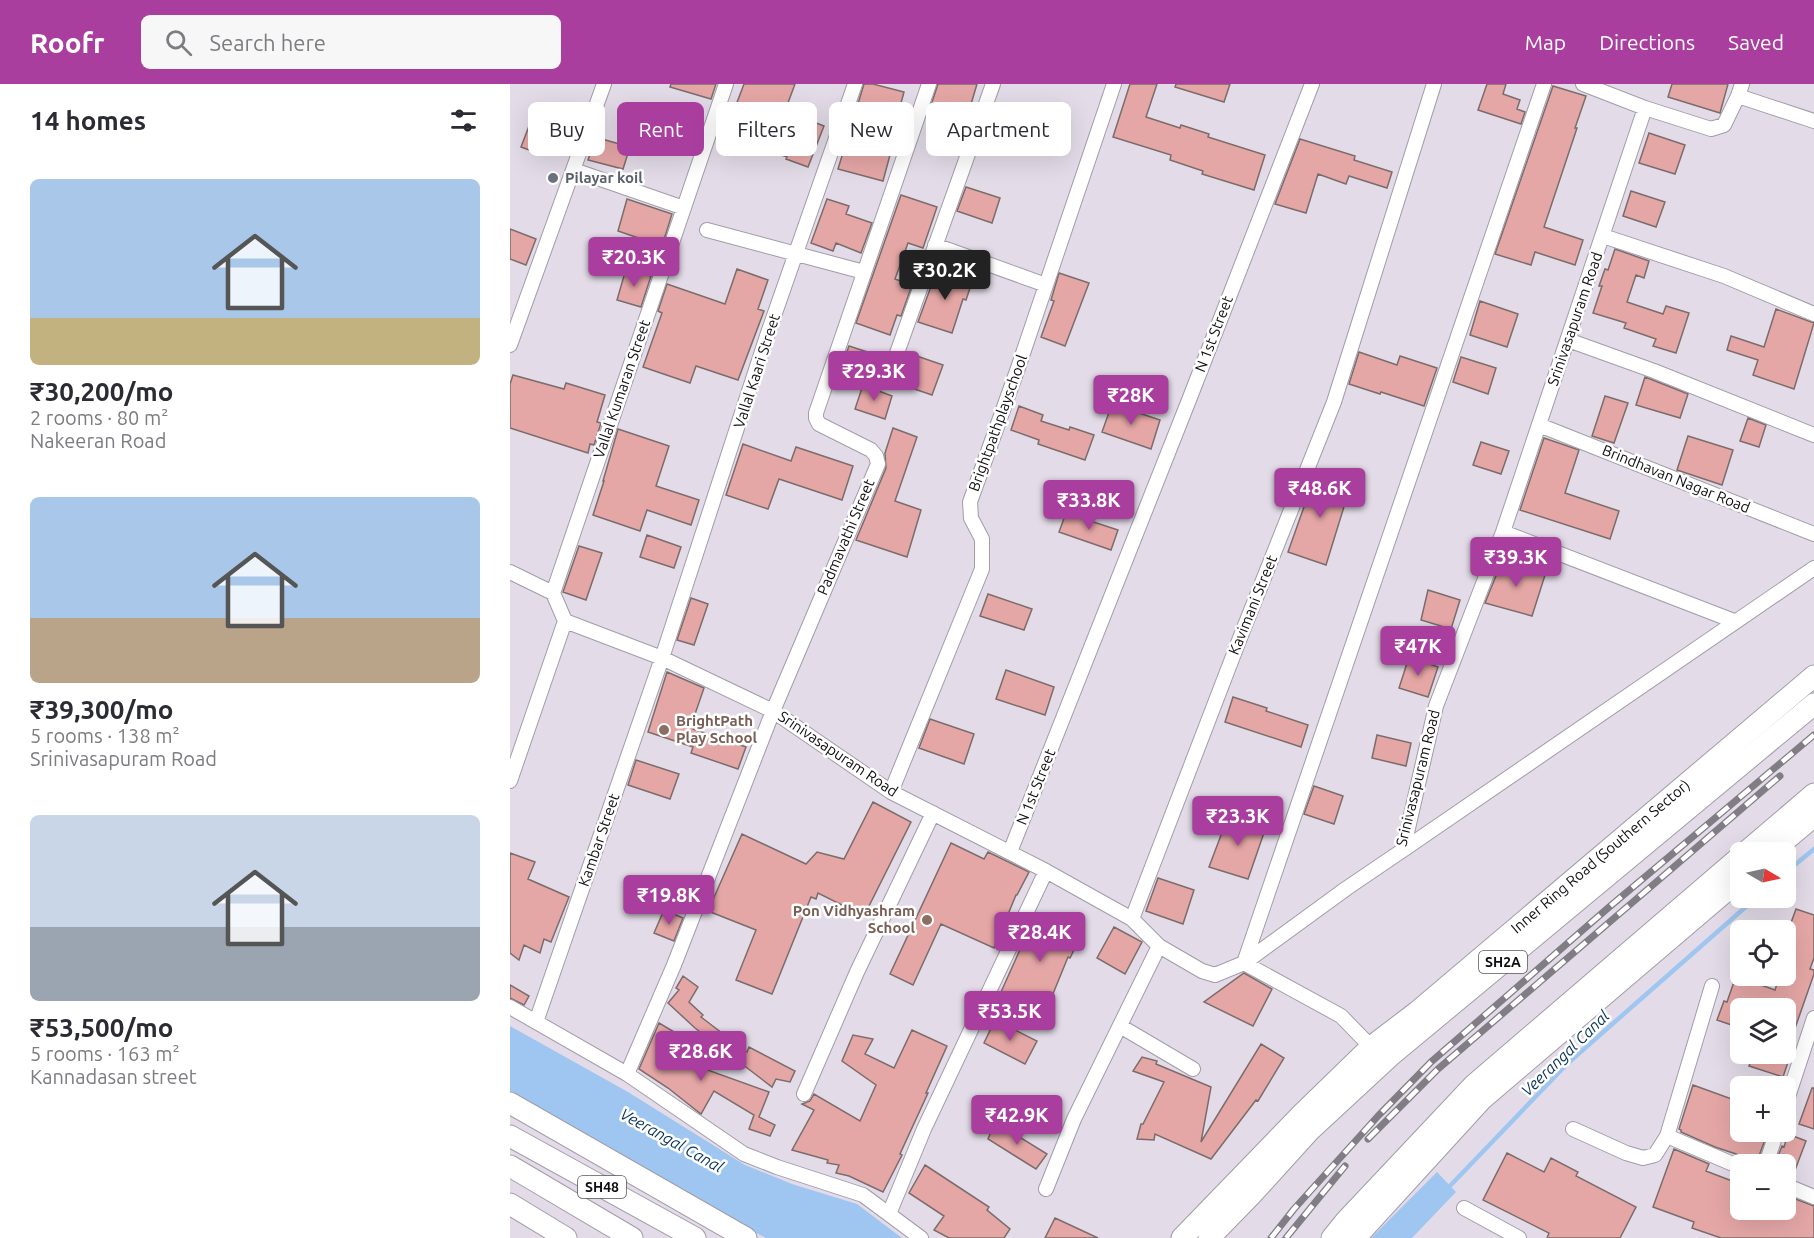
<!DOCTYPE html>
<meta charset="utf-8">
<style>
:root{--surface:#fff;--page:#f7f7f7;--text:#2b2b33;--muted:#7c7c81;--accent:#a93e9e}
body{margin:0;font-family:Ubuntu,sans-serif;background:var(--page);color:var(--text);height:100vh;display:flex;flex-direction:column;font-size:22px;white-space:nowrap}
*{box-sizing:border-box;margin:0}
p{font-size:20px;color:var(--muted)}
.icon{flex:none;width:33px;height:33px;fill:none;stroke:currentColor;stroke-width:2;stroke-linecap:round;stroke-linejoin:round}
.map{position:relative;flex:1;overflow:hidden}
.panel{display:flex;flex-direction:column;background:var(--surface);width:510px}
.panel>*{flex:none}
.banner{position:absolute;left:18px;top:18px;width:570px;height:54px;display:flex;gap:12px}
.needle{width:39px;rotate:99deg}
.controls{position:absolute;left:1220px;top:758px;display:grid;gap:12px}
.controls a{display:grid;place-items:center;width:66px;height:66px;border-radius:9px;background:var(--surface);box-shadow:0 6px 24px #0002;font-size:30px}
.price{position:absolute;translate:-50% -51px;padding:0 14px;border-radius:6px;background:var(--accent);color:#fff;font-size:20px;line-height:39px;filter:drop-shadow(0 2px 3px #0008)}
.price::after{content:'';position:absolute;left:50%;top:36px;width:18px;height:14px;margin-left:-9px;background:inherit;clip-path:polygon(0 0,100% 0,50% 100%)}
.price.selected{background:#222;color:#fff}
ul{padding:0;list-style:none}
li{display:grid;align-content:center;gap:12px;height:318px;padding:0 30px}
li span{display:grid;place-items:center;height:186px;border-radius:9px;color:#555}
li>.icon{margin-inline-start:auto}
span .icon{width:108px;height:108px;fill:#fffc;stroke-width:1}
li b{font-size:26px}
h2{display:flex;justify-content:space-between;align-items:center;height:72px;padding:0 30px;font-size:26px}
.chip{padding:0 21px;border-radius:9px;background:var(--surface);box-shadow:0 6px 24px #0002;font-size:21px;line-height:54px}
.chip.selected{background:var(--accent);color:#fff}
header{display:flex;align-items:center;gap:36px;box-sizing:border-box;height:84px;padding:0 30px;background:var(--accent);color:#fff}
header strong{font-size:28px}
nav{display:flex;gap:33px;margin-inline-start:auto;font-size:21px}
.search{width:420px;height:54px;background:var(--page);display:flex;align-items:center;gap:15px;box-sizing:border-box;padding:0 21px;border-radius:9px;color:var(--muted);font-size:22px}
main{display:flex;flex:1;min-height:0}
.map>svg:first-child{display:block}
.water{fill:#9fc6f0}
.lines{fill:none;stroke-linecap:round;stroke-linejoin:round}
.stream{stroke:#9fc6f0;stroke-width:4.5}
.building{fill:#e5a7a6;stroke:#7b6c6c;stroke-width:1.5}
.minor-casing{stroke:#a29ca8;stroke-width:16}
.primary-casing{stroke:#a29ca8;stroke-width:23}
.minor{stroke:#fff;stroke-width:14}
.primary{stroke:#fff;stroke-width:21}
.rail-casing{stroke:#817d85;stroke-width:7}
.rail{stroke:#fff;stroke-width:4.5;stroke-dasharray:14;stroke-linecap:butt}
.worship-dot{fill:#6b7280;stroke:#fff;stroke-width:2}
.education-dot{fill:#8d6e63;stroke:#fff;stroke-width:2}
.labels{text-anchor:middle;stroke-width:5;stroke-linejoin:round;paint-order:stroke}
.shield{fill:#fff;stroke:#575658;stroke-width:1.5}
.shield-label{font-size:14px;font-weight:bold;fill:#0f0d11}
.worship-label{font-size:15px;font-weight:bold;fill:#5b616d;stroke:#fff;text-anchor:start}
.street-label{font-size:15px;fill:#0f0d11;stroke:#fff}
.education-label{font-size:15px;font-weight:bold;fill:#785e54;stroke:#fff;text-anchor:start}
.water-label{font-size:16px;font-style:italic;fill:#073258;stroke:#fff}
</style>
<header>
<strong>Roofr</strong>
<div class="search"><svg class="icon" aria-label="search" viewBox="0 0 24 24"><circle cx="10" cy="10" r="6"/><path d="M15 15l6 6"/></svg>Search here</div>
<nav><a>Map</a><a>Directions</a><a>Saved</a></nav>
</header>
<main>
<section class="panel">
<h2>14 homes<svg class="icon" aria-label="filters" viewBox="0 0 24 24"><path d="M4 7h16M4 17h16"/><circle cx="9" cy="7" r="2"/><circle cx="15" cy="17" r="2"/></svg></h2>
<ul>
<li><span style="background:linear-gradient(#a9c7e8 75%,#c2b280 0)"><svg class="icon" aria-label="home" viewBox="0 0 24 24"><path d="M3 11l9-7 9 7M6 9v11h12V9"/></svg></span><div><b>₹30,200/mo</b><p>2 rooms · 80 m²</p><p>Nakeeran Road</p></div></li>
<li><span style="background:linear-gradient(#a9c7e8 65%,#b9a48a 0)"><svg class="icon" aria-label="home" viewBox="0 0 24 24"><path d="M3 11l9-7 9 7M6 9v11h12V9"/></svg></span><div><b>₹39,300/mo</b><p>5 rooms · 138 m²</p><p>Srinivasapuram Road</p></div></li>
<li><span style="background:linear-gradient(#c9d6e8 60%,#9aa5b1 0)"><svg class="icon" aria-label="home" viewBox="0 0 24 24"><path d="M3 11l9-7 9 7M6 9v11h12V9"/></svg></span><div><b>₹53,500/mo</b><p>5 rooms · 163 m²</p><p>Kannadasan street</p></div></li>
</ul>
</section>
<div class="map">
<svg width="1304" height="1154" viewBox="0 0 1304 1154">
<rect width="100%" height="100%" fill="#e3dce8"/>
<path class="water" d="M0,942L118,1008L235,1081L282,1100L347,1120L392,1154H256L200,1124L0,1008Z
M927,1088L946,1108L902,1154H861Z"/>
<g class="lines">
<path class="stream" d="M1275,789L1304,765
M937,1105L1058,979L1247,813"/>
</g>
<path class="building" d="M161,0H206L201,15L160,3Z
M234,0H285L275,27L314,42L298,83L276,75L277,73L215,50Z
M354,0H363L394,8L377,70L380,71L373,97L328,85Z
M428,0H467L459,27L463,28L459,41L419,27Z
M620,0H647L636,33L670,44L671,41L699,50L698,53L755,71L744,106L692,90L693,87L660,76L661,71L603,53Z
M666,0H720L714,18L665,3Z
M977,0H996L993,10L1010,16L1007,25L1015,28L1011,40L968,26Z
M1162,0H1218L1210,29L1158,13Z
M1043,2L1076,12L1065,44H1067L1034,143L1073,156L1065,181L1025,168L1021,181L985,170Z
M24,29L46,37L33,71L11,63Z
M480,34L513,45L506,66L473,55Z
M1139,49L1175,61L1165,90L1129,79Z
M85,53L120,63L113,85L78,76Z
M790,55L845,72L844,76L882,88L877,104L839,92L836,100L808,90L796,129L765,120Z
M456,103L490,114L482,139L447,127Z
M1121,107L1155,118L1146,143L1113,132Z
M391,111L427,123L413,164L398,159L385,195L402,201L391,232L387,231L380,251L346,239Z
M117,115L162,130L152,162L108,147Z
M317,115L339,122L336,130L362,139L351,169L326,159L323,167L301,159Z
M0,145L26,155L16,181L0,175Z
M1105,165L1139,177L1134,194L1126,191L1117,218L1153,230L1156,222L1179,229L1166,269L1143,262L1146,255L1114,244L1116,239L1083,229L1092,202H1089L1095,185L1098,186Z
M116,185L141,192L131,223L107,216Z
M227,185L258,196L248,225L254,227L228,296L186,282L180,299L133,283L152,229L148,227L157,200L215,220Z
M427,186L462,198L456,216L453,215L442,249L408,238Z
M549,189L579,199L555,262L531,253L544,217L541,216Z
M970,217L1008,230L997,263L960,251Z
M1266,225L1304,239L1284,305L1243,291L1248,276L1217,266L1221,252L1254,263Z
M339,262L370,272L362,298L330,287Z
M849,268L887,281L890,272L927,284L914,322L871,308L870,310L839,300Z
M398,269L433,281L422,311L387,299Z
M951,273L986,284L978,310L943,298Z
M3,291L54,305L56,299L95,311L87,338L91,339L84,361L80,360L78,369L0,344V300Z
M1135,293L1178,310L1170,334L1126,321Z
M353,301L382,312L375,335L345,325Z
M1095,312L1118,319L1104,359L1082,352Z
M602,320L650,336L641,365L592,348Z
M509,322L533,331L531,337L559,346L560,343L584,351L575,376L528,360L529,356L501,346Z
M1238,334L1256,341L1249,363L1230,357Z
M383,344L407,353L385,417L411,426L397,473L346,456L376,384L375,369Z
M108,345L159,362L146,402L189,416L181,441L137,426L130,447L83,431L94,397H93Z
M1178,352L1223,366L1212,401L1167,386Z
M1034,354L1069,366L1055,409L1109,427L1100,455L1010,426Z
M971,358L999,367L991,390L963,381Z
M233,360L281,377L286,363L343,382L332,416L269,395L258,425L216,411Z
M806,389L841,400L816,481L778,468Z
M556,429L608,446L601,466L549,448Z
M137,451L171,463L164,484L130,473Z
M69,462L92,469L76,516L53,508Z
M992,477L1013,484L1014,481L1036,488L1022,532L975,519Z
M918,506L950,516L941,545L911,536Z
M478,510L522,525L514,546L470,532Z
M181,514L198,520L184,561L167,556Z
M899,573L928,583L918,613L889,604Z
M496,586L544,603L535,631L486,615Z
M157,588L194,604L184,633L186,634L183,645L236,663L228,685L181,669L183,663L138,648Z
M723,613L757,624L756,627L798,641L791,663L715,638Z
M420,635L464,650L454,680L409,664Z
M867,651L901,659L896,682L862,674Z
M126,676L169,690L160,715L118,701Z
M804,702L833,712L824,740L794,730Z
M363,718L401,738L354,832L308,809L306,815L301,813L262,910L226,896L246,846L198,827L232,750L296,780L307,768L334,775Z
M719,730L756,743L738,795L699,783Z
M441,759L474,775L478,768L519,788L507,811H506L484,864L431,840L403,901L380,890Z
M0,769L25,778L18,795L59,813L41,858L34,855L30,869L14,861L9,876L0,869Z
M648,794L684,806L673,840L636,827Z
M1286,825L1304,831V874L1300,885L1304,886V890L1277,967H1275V924H1230V944L1207,936L1214,917L1217,918L1226,892L1265,906L1270,891H1275V870L1283,848L1278,847Z
M154,826L173,834L164,857L144,849Z
M526,830L571,852L560,874L558,873L536,927L491,908Z
M604,843L632,858L615,890L587,874Z
M734,889L762,905L743,942L694,918Z
M173,892L188,903L179,918L193,931L191,933L237,968L239,963L285,987L280,998L266,995L262,1003L185,944L158,919L169,906L166,904Z
M0,901L19,912L14,921L0,914Z
M485,936L527,957L515,980L474,959Z
M149,939L166,949L156,971L259,1008L249,1033L265,1041L260,1052L239,1045L244,1031L204,1007L191,1030L158,1004L129,985Z
M402,946L437,962L416,1009H418L390,1070L392,1071L373,1108L339,1092L326,1089L329,1081L317,1079L318,1076L282,1066L304,1026L292,1020L300,1017L304,1010L350,1037L366,1001L332,977L343,951L363,955L355,970L384,984Z
M751,960L774,974L748,1017L746,1016L701,1075L645,1050L644,1056L627,1055L631,1040H633L654,998L623,987L632,973L647,977L646,980L701,1003L691,1058Z
M1244,969H1271L1280,972L1273,993L1239,982Z
M1183,1001L1230,1018V1047L1255,1056L1247,1077L1205,1063L1171,1048V1046L1169,1045Z
M1302,1004H1304V1045L1289,1040Z
M485,1038L537,1070L526,1085L478,1055Z
M1278,1050L1296,1057L1282,1094L1275,1092V1080H1265L1272,1062L1274,1063Z
M1164,1065L1199,1080L1196,1087L1230,1100V1125H1275V1111L1304,1122V1154H1211L1182,1144L1184,1138L1143,1123Z
M997,1069L1034,1088L1041,1074L1068,1088L1066,1092L1126,1123L1110,1154H1037L1039,1149L973,1116Z
M415,1081L479,1123L477,1126L500,1145L494,1154H439L424,1146L434,1132L399,1109Z
M545,1134L588,1154H535Z"/>
<g class="lines">
<g class="minor-casing">
<path id="minor" d="M1073,0L1135,24L1201,45L1214,41L1228,12L1232,0
M1228,12L1304,37
M64,86L174,124
M197,146L354,188
M1093,152L1214,192L1304,230
M425,161L536,201
M1058,256L1144,287L1304,351
M0,261L94,0
M382,283L483,0
M1029,341L1304,450
M993,448L1224,537
M0,488L43,509L55,537L152,574L263,627L381,708L536,787L622,835L649,862L692,887L705,891L734,879L837,804L893,766L926,622L993,448L1135,24
M43,509L216,0
M0,697L55,537
M381,708L472,485V455L461,434L460,418L508,284L604,0
M893,766L1304,484
M500,768L679,316L802,0
M622,835L730,554L824,318L924,0
M1202,902L1157,1052L1230,1083
M0,923L117,990L234,1070L267,1083L353,1111L411,1154
M26,938L152,574L258,249L345,0
M610,942L683,985
M866,968L831,932L734,879L1034,0
M117,990L164,881L263,627L368,380L366,372L361,366L309,340L306,334V329L419,0
M294,1010L347,888L423,729
M1275,1022L1304,934
M1063,1045L1116,1069L1133,1074L1145,1071L1157,1052
M1256,1080L1267,1047
M1275,1101L1304,1113
M536,1105L564,1035L649,862
M954,1124L1009,1154
M379,1130L414,1045L536,787"/>
</g>
<g class="primary-casing">
<g id="primary">
<path d="M1236,768L1304,710"/>
<path d="M1261,768L1304,732"/>
<path d="M0,1019L236,1154"/>
<path d="M0,1052L185,1154"/>
<path d="M0,1082L122,1154"/>
<path d="M0,1120L56,1154"/>
<path id="s1" d="M672,1154L792,1030L861,963L907,928L1304,592"/>
<path d="M699,1154L741,1111L800,1046L880,972L1304,620"/>
<path d="M822,1154L835,1138L964,1001L1230,773"/>
<path d="M845,1154L972,1015L1230,795"/>
</g>
</g>
<use href="#minor" class="minor"/>
<use href="#primary" class="primary"/>
<g class="rail-casing">
<path id="rail" d="M858,1055L928,985L1270,692
M761,1154L784,1125L868,1032L921,978L1098,824L1304,651
M776,1154L835,1082"/>
</g>
<use href="#rail" class="rail"/>
</g>
<circle class="worship-dot" cx="43" cy="94" r="6"/>
<g class="education-dot">
<circle cx="154" cy="646" r="6"/>
<circle cx="417" cy="836" r="6"/>
</g>
<g class="labels">
<g class="shield">
<rect x="969" y="867" width="48" height="22" rx="4.5"/>
<rect x="68" y="1092" width="48" height="22" rx="4.5"/>
</g>
<g class="shield-label">
<text x="993" y="883">SH2A</text>
<text x="92" y="1108">SH48</text>
</g>
<g class="worship-label">
<text x="55" y="99">Pilayar koil</text>
</g>
<g class="street-label">
<text transform="translate(1065 235) rotate(-71)" y="5">Srinivasapuram Road</text>
<text transform="translate(704 250) rotate(-69)" y="5">N 1st Street</text>
<text transform="translate(247 287) rotate(-72)" y="5">Vallal Kaari Street</text>
<text transform="translate(112 305) rotate(-71)" y="5">Vallal Kumaran Street</text>
<text transform="translate(488 339) rotate(-70)" y="5">Brightpathplayschool</text>
<text transform="translate(1166 395) rotate(22)" y="5">Brindhavan Nagar Road</text>
<text transform="translate(336 453) rotate(-67)" y="5">Padmavathi Street</text>
<text transform="translate(743 521) rotate(-68)" y="5">Kavimani Street</text>
<text transform="translate(328 670) rotate(34)" y="5">Srinivasapuram Road</text>
<text transform="translate(908 694) rotate(-76)" y="5">Srinivasapuram Road</text>
<text transform="translate(526 703) rotate(-68)" y="5">N 1st Street</text>
<text transform="translate(89 756) rotate(-71)" y="5">Kambar Street</text>
<text dy="5" stroke="none"><textPath href="#s1" startOffset="567">Inner Ring Road (Southern Sector)</textPath></text>
</g>
<g class="education-label">
<text x="166" y="642">BrightPath<tspan x="166" dy="17">Play School</tspan></text>
<text x="405" y="832" text-anchor="end">Pon Vidhyashram<tspan x="405" dy="17">School</tspan></text>
</g>
<g class="water-label">
<text transform="translate(1055 969) rotate(-44)" y="6">Veerangal Canal</text>
<text transform="translate(162 1056) rotate(29)" y="6">Veerangal Canal</text>
</g>
</g>
</svg>
<div class="controls">
<a><svg class="needle" viewBox="-14 -14 28 28"><path d="M0-13l5 13h-10z" fill="#e53935"/><path d="M0 13l5-13h-10z" fill="#7c7c81"/></svg></a>
<a><svg class="icon" aria-label="locate" viewBox="0 0 24 24"><circle cx="12" cy="12" r="6"/><path d="M12 2v4M12 18v4M2 12h4M18 12h4"/></svg></a>
<a><svg class="icon" aria-label="layers" viewBox="0 0 24 24"><path d="M12 4l9 5-9 5-9-5zM3 14l9 5 9-5"/></svg></a>
<a>+</a>
<a>−</a>
</div>
<b class="price" style="left:124px;top:204px">₹20.3K</b>
<b class="price selected" style="left:435px;top:217px">₹30.2K</b>
<b class="price" style="left:364px;top:318px">₹29.3K</b>
<b class="price" style="left:621px;top:342px">₹28K</b>
<b class="price" style="left:810px;top:435px">₹48.6K</b>
<b class="price" style="left:579px;top:447px">₹33.8K</b>
<b class="price" style="left:1006px;top:504px">₹39.3K</b>
<b class="price" style="left:908px;top:593px">₹47K</b>
<b class="price" style="left:728px;top:763px">₹23.3K</b>
<b class="price" style="left:159px;top:842px">₹19.8K</b>
<b class="price" style="left:530px;top:879px">₹28.4K</b>
<b class="price" style="left:500px;top:958px">₹53.5K</b>
<b class="price" style="left:191px;top:998px">₹28.6K</b>
<b class="price" style="left:507px;top:1062px">₹42.9K</b>
<div class="banner">
<a class="chip">Buy</a>
<a class="chip selected">Rent</a>
<a class="chip">Filters</a>
<a class="chip">New</a>
<a class="chip">Apartment</a>
</div>
</div>
</main>
